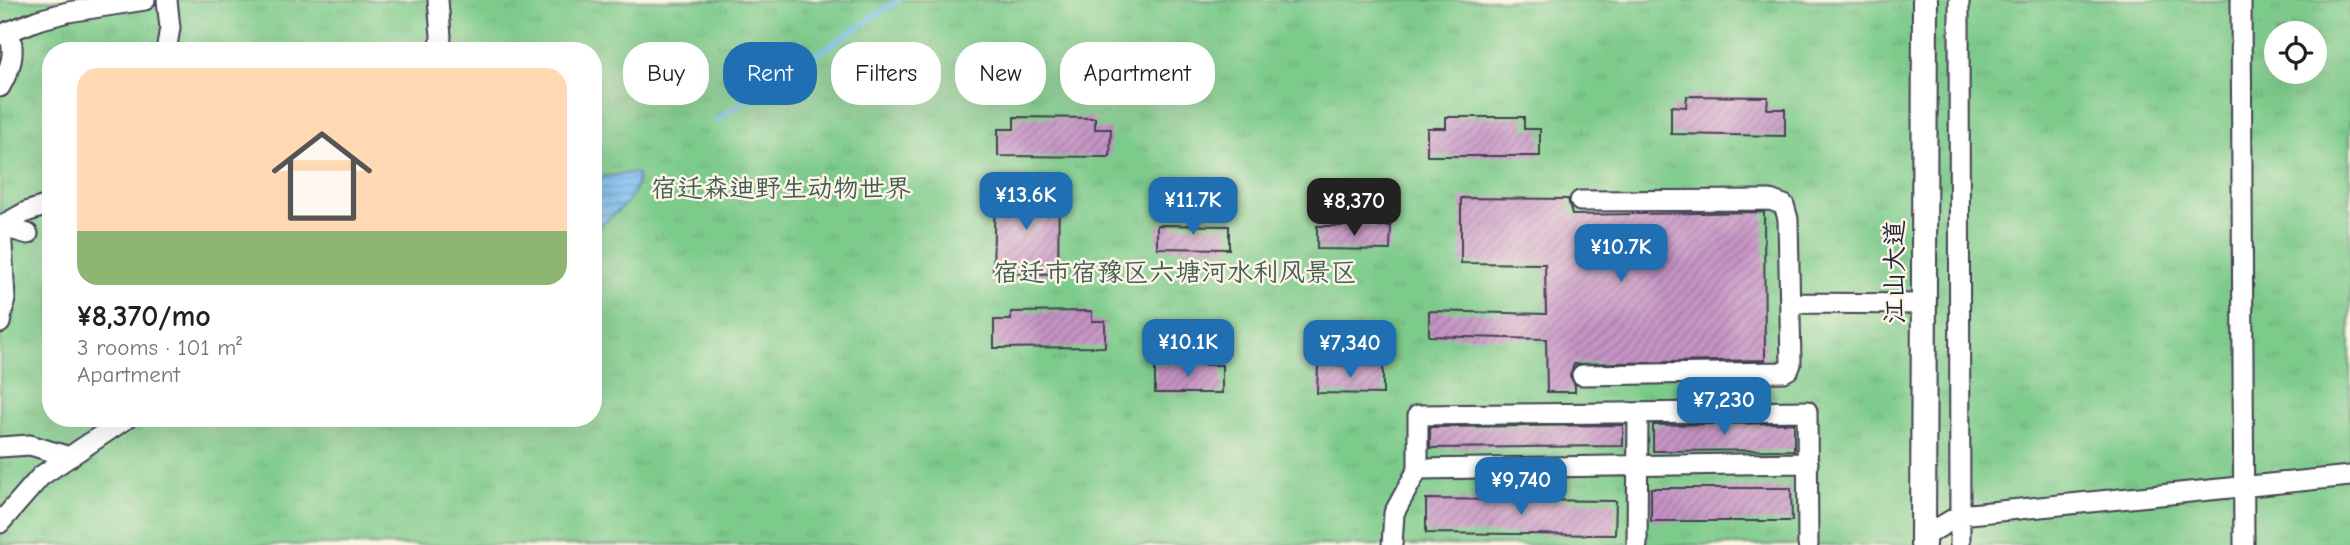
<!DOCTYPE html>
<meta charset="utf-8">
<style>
:root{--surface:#fff;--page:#f2f2f2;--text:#202124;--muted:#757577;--line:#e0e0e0;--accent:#1f6fb2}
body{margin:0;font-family:"Comic Neue","LXGW WenKai TC",sans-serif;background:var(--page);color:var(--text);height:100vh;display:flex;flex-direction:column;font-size:26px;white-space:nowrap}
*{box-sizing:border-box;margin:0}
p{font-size:23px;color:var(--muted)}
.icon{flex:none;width:38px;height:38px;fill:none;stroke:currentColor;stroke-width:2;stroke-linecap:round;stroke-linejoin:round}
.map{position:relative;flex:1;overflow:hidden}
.details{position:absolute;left:42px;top:42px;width:560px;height:385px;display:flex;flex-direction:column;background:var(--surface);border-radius:28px;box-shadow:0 7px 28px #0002}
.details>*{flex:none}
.guide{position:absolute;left:623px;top:42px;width:665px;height:63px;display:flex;gap:14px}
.controls{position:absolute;left:2264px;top:21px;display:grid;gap:14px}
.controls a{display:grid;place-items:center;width:63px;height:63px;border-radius:50%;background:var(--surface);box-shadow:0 7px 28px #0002;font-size:35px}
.price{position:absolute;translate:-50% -60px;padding:0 16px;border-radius:14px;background:var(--accent);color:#fff;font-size:23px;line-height:46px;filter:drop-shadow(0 2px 4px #0008)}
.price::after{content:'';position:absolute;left:50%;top:42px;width:21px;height:16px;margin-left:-10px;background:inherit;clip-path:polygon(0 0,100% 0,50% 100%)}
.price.current{background:#222;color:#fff}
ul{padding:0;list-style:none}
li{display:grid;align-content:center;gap:14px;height:371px;padding:0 35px}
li+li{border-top:2px solid var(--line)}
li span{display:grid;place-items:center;height:217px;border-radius:21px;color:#555}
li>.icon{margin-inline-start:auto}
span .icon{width:126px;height:126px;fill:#fffc;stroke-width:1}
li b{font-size:30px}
.tag{padding:0 24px;border-radius:28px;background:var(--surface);box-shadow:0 7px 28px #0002;font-size:24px;line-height:63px}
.tag.current{background:var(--accent);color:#fff}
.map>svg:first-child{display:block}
.park{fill:url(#park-tufts);stroke:#507663;stroke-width:2;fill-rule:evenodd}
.water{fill:url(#water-rules);stroke:#4f7096;stroke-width:2}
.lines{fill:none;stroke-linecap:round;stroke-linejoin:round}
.stream{stroke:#7cbef1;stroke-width:5}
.building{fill:url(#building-hatch)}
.minor-casing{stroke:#424051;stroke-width:23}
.major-casing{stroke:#424051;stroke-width:28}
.minor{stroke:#fff;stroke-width:19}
.major{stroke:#fff;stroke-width:24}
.labels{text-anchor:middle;stroke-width:5;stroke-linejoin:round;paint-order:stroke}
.park-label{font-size:26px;fill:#425d57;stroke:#fcf5e5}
.street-label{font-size:26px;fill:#22223b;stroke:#fcf5e5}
</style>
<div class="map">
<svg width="2350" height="545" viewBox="0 0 2350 545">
<defs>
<pattern id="park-tufts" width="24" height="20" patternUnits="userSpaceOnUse" patternTransform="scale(1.75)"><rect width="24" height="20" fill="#7dcb8b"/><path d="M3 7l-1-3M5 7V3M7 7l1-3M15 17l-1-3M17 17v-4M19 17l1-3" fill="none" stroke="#6cae79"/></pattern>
<pattern id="water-rules" width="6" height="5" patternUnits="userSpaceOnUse" patternTransform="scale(1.75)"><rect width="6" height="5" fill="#7cbef1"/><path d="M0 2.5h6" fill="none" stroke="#659ac4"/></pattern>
<pattern id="building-hatch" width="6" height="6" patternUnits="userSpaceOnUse" patternTransform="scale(1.75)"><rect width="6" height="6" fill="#c593c4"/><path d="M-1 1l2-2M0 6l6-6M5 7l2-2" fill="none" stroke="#a078a0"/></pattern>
</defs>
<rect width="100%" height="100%" fill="#fcf5e5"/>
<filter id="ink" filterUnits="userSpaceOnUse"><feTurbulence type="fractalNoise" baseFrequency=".0143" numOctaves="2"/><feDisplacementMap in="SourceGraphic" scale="14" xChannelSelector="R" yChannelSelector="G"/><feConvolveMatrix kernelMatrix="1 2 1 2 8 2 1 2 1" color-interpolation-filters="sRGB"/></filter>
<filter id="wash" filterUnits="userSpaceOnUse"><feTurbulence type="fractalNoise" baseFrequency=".00686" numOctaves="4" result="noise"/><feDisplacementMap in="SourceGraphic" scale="28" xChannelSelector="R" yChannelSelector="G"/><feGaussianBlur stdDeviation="1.57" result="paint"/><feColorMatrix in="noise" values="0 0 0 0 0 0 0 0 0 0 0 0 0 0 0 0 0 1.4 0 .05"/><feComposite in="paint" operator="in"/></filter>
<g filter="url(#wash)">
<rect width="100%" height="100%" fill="#f5e9cf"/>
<path class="park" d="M0,0H2350V545H0ZM2277,33H2315V72H2277ZM51,51H593V418H51Z"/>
<path class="water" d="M631,173L638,174C638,201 612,215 593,231V178Z"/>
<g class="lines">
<path class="stream" d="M715,121L899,0"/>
</g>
<g id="blocks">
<path class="building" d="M1687,96L1768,97L1767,109H1785V136L1671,134V106L1686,107Z
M1014,117L1095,118V129H1111L1110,157L998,156V129H1014Z
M1446,117H1524V129H1540V156H1427V128H1446Z
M995,190L1059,191L1058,274L993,273Z
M1461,198L1568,199L1572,215L1764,212L1765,360L1574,364L1570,376L1575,385V392H1547L1546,339L1429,336V311L1546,314L1545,264L1461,263Z
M1157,225L1229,226V249L1157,248Z
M1317,226H1391L1390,250L1317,249Z
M1092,311V321H1105V347L994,348V320H1011V312Z
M1155,364L1222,365V393H1155Z
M1318,365L1383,366V394L1317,393Z
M1794,423V450L1653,451V425Z
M1623,425V446L1430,448V427Z
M1651,488H1791L1792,521H1651Z
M1426,499L1616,501L1615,535L1426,533Z"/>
</g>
</g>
<g filter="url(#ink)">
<use href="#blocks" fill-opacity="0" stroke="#424051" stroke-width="2"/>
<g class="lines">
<g class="minor-casing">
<path id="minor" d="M438,0L441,36L440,51
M1959,0L1960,545
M2241,0L2244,545
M0,35L38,20L68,12L145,0
M166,51L170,28L167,0
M0,87C11,67 16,54 9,31
M1580,201L1770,200L1784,205L1788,219L1791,364L1789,369L1784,372L1582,375
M0,226L28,234
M1790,303L1924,304
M0,323L5,299L1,226L26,212L51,204
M0,447L30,445L70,457
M1418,469L1808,463
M0,523L41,476L127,418
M1923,537L1960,515L2350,476
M1392,545L1394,513L1418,469V415L1807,411L1808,545
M1637,545L1638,413"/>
</g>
<g class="major-casing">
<path id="major" d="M1923,545L1925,0"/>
</g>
<use href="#minor" class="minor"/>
<use href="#major" class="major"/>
</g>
</g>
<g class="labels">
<g class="park-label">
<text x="781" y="197">宿迁森迪野生动物世界</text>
<text x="1175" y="281">宿迁市宿豫区六塘河水利风景区</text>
</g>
<g class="street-label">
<text transform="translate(1894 272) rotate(-90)" y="9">江山大道</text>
</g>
</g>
</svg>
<div class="controls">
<a><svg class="icon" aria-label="locate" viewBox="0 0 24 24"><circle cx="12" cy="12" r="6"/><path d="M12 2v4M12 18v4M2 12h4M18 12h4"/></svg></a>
</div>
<b class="price" style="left:1026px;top:232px">¥13.6K</b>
<b class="price" style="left:1193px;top:237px">¥11.7K</b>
<b class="price current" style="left:1354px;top:238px">¥8,370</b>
<b class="price" style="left:1621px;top:284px">¥10.7K</b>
<b class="price" style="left:1188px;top:379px">¥10.1K</b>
<b class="price" style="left:1350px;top:380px">¥7,340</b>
<b class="price" style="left:1724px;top:437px">¥7,230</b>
<b class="price" style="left:1521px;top:517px">¥9,740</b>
<div class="guide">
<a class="tag">Buy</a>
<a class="tag current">Rent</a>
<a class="tag">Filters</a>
<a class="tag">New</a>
<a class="tag">Apartment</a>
</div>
<section class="details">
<ul>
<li><span style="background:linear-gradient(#ffd9b3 75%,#8fb573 0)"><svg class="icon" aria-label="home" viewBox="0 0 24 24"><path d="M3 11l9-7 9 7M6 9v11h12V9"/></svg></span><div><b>¥8,370/mo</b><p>3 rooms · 101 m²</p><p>Apartment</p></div></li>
</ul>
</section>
</div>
